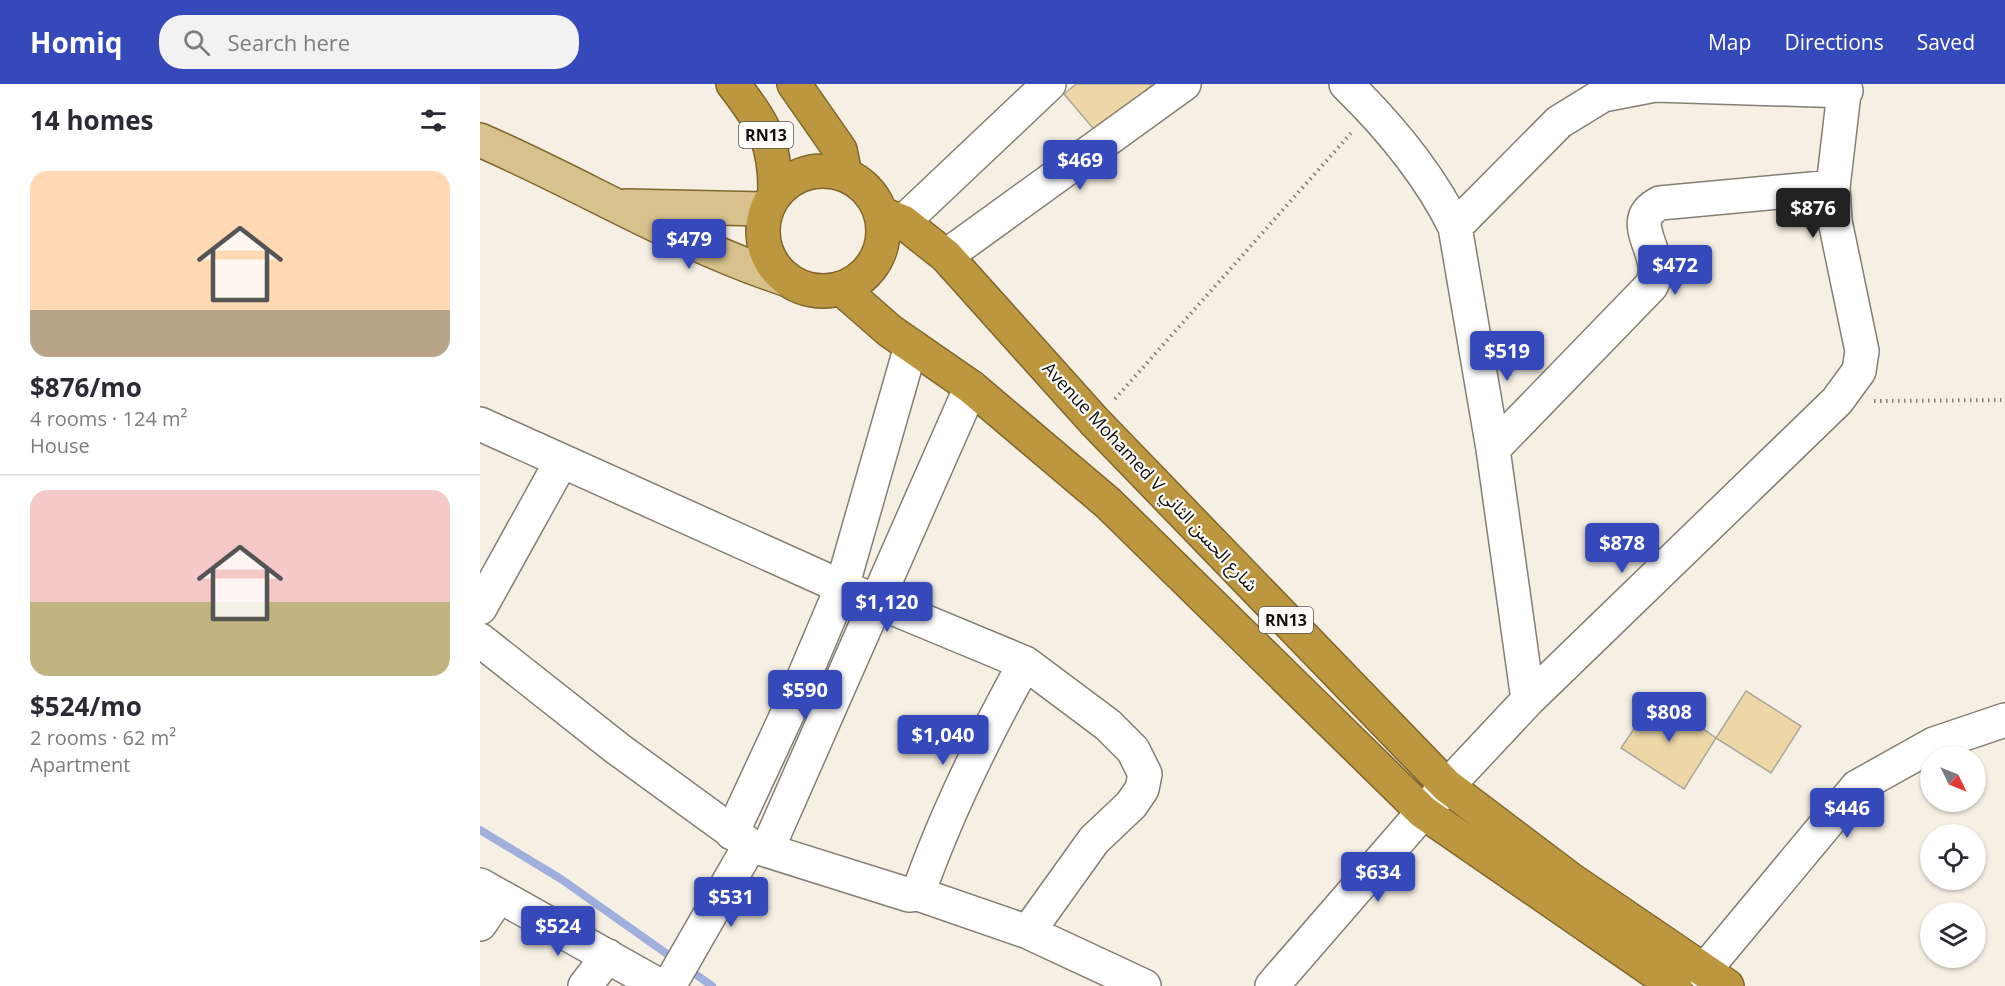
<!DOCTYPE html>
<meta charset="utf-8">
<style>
:root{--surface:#fff;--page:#f2f2f3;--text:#2b2b33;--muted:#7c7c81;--line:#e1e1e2;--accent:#3549bb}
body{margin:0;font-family:"Open Sans","Noto Sans Arabic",sans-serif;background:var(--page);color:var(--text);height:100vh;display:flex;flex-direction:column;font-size:22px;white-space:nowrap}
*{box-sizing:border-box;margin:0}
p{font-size:20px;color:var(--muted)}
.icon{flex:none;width:33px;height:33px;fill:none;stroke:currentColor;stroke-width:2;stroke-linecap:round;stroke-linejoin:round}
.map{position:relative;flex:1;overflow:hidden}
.drawer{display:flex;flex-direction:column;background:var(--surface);width:480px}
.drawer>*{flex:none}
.needle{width:39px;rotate:133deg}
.buttons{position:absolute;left:1440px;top:662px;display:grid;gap:12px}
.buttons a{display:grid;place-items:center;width:66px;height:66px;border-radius:50%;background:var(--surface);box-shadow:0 2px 4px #0004;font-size:30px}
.price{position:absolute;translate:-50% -51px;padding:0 14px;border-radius:6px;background:var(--accent);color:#fff;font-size:20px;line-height:39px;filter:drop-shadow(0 2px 3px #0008)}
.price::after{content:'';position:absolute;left:50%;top:36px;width:18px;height:14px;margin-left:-9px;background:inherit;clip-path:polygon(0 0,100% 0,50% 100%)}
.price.current{background:#222;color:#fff}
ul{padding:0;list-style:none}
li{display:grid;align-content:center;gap:12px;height:318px;padding:0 30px}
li+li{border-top:2px solid var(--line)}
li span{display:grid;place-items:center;height:186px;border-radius:18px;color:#555}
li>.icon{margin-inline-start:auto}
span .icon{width:108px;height:108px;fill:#fffc;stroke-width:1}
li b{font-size:26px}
h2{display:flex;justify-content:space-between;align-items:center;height:72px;padding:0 30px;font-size:26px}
header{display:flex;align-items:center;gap:36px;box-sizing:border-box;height:84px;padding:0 30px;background:var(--accent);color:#fff}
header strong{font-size:28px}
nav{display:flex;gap:33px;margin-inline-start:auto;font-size:21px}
.search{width:420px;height:54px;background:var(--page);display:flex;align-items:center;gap:15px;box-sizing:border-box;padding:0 21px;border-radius:24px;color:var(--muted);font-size:22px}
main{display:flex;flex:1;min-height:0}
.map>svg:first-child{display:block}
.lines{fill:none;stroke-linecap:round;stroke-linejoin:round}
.stream{stroke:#a0afdc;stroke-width:8}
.building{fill:#edd7a7;stroke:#aca79b;stroke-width:1.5}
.minor-casing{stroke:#847f74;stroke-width:36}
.major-casing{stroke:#81672d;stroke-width:36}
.highway-casing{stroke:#81672d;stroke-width:36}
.path{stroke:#827e76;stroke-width:4;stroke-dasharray:1.5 4.5;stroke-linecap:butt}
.minor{stroke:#fff;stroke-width:33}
.major{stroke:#d7c18c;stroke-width:33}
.highway{stroke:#bd973f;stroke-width:33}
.labels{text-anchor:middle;stroke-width:4.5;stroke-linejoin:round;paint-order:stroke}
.shield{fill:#fffdfb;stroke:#585653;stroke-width:1.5}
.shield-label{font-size:16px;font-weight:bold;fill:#110f0b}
.street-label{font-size:18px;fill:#110f0b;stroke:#fffdfb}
</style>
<header>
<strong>Homiq</strong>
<div class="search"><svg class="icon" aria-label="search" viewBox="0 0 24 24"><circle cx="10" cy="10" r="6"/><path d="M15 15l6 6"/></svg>Search here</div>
<nav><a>Map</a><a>Directions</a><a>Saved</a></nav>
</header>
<main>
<section class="drawer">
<h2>14 homes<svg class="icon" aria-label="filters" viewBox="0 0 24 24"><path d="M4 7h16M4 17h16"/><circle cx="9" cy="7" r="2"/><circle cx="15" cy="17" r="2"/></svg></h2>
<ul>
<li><span style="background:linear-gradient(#ffd9b3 75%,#b9a48a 0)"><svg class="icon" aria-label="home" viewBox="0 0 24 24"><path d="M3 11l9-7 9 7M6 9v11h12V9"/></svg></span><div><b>$876/mo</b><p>4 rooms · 124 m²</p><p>House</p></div></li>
<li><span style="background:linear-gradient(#f6c9c9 60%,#c2b280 0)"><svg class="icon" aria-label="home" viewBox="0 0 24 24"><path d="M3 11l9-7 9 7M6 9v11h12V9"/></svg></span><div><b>$524/mo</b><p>2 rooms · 62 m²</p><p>Apartment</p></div></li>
</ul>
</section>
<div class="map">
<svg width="1525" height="902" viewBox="0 0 1525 902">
<rect width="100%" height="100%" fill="#f6f0e4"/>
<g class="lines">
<path class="stream" d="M0,746L81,795L197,877
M207,884L232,902"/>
</g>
<path class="building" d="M596,0H673L617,49L584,10Z
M1266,607L1321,642L1291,689L1236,654Z
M1176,612L1236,654L1204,705L1141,664Z"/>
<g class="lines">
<g class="minor-casing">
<path id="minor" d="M866,0C908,41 949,90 975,143L1013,365L1048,616
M423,138L569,0
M975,143L1079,38L1123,11L1175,1L1366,7
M466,172L704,0
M0,340L362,503L545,579L628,641L653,666L665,690L662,705L651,721L614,756L548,848
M1013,365L1171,202C1189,171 1141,138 1180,119L1353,103
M0,524L81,378
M0,556L138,665L270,761L429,811L438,810L548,848L664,902
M252,749L318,607L362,503L431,262
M287,766L491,303
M0,801L180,902
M438,810C466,729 504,653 545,579
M0,840L19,812
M1223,888L1377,703L1454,660L1525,636
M105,902L128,872
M189,902L270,761
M792,902L943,728L1048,616L1357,317L1379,287L1382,267L1355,137L1353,103L1365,0"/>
</g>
<g class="major-casing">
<path id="major" d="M0,56C103,101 199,160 305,195
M146,122L287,125"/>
</g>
<g class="highway-casing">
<path id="highway" d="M253,0C284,40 296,59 295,111
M314,0L360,66L365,90
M283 147a60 60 0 1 1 120 0a60 60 0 1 1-120 0Z
M402,130L423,138L466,172L615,338L967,702L1090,795L1247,902
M362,205L410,247L491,303L628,419L943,728L1195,902"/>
</g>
<path class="path" d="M635,315L871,49
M1394,317L1525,316"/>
<use href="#minor" class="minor"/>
<use href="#major" class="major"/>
<use href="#highway" class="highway"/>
</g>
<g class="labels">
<g class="shield">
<rect x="259" y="38" width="54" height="26" rx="4.5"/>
<rect x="779" y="523" width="54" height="26" rx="4.5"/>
</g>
<g class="shield-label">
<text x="286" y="57">RN13</text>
<text x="806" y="542">RN13</text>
</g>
<g class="street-label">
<text transform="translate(670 393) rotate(47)" y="6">Avenue Mohamed V شارع الحسن الثاني</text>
</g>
</g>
</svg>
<div class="buttons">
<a><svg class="needle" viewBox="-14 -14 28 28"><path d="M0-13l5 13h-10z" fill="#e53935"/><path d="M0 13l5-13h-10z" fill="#7c7c81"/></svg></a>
<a><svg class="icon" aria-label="locate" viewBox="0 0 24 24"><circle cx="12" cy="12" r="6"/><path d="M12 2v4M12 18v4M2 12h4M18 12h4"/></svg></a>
<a><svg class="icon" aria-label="layers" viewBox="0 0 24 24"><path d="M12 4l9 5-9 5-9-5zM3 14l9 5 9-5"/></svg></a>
</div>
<b class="price" style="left:600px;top:107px">$469</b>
<b class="price current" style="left:1333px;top:155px">$876</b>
<b class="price" style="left:209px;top:186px">$479</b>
<b class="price" style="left:1195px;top:212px">$472</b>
<b class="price" style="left:1027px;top:298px">$519</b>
<b class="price" style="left:1142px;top:490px">$878</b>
<b class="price" style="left:407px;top:549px">$1,120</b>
<b class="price" style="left:325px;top:637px">$590</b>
<b class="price" style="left:1189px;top:659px">$808</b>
<b class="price" style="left:463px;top:682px">$1,040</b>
<b class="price" style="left:1367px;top:755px">$446</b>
<b class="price" style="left:898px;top:819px">$634</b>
<b class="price" style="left:251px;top:844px">$531</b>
<b class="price" style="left:78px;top:873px">$524</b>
</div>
</main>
